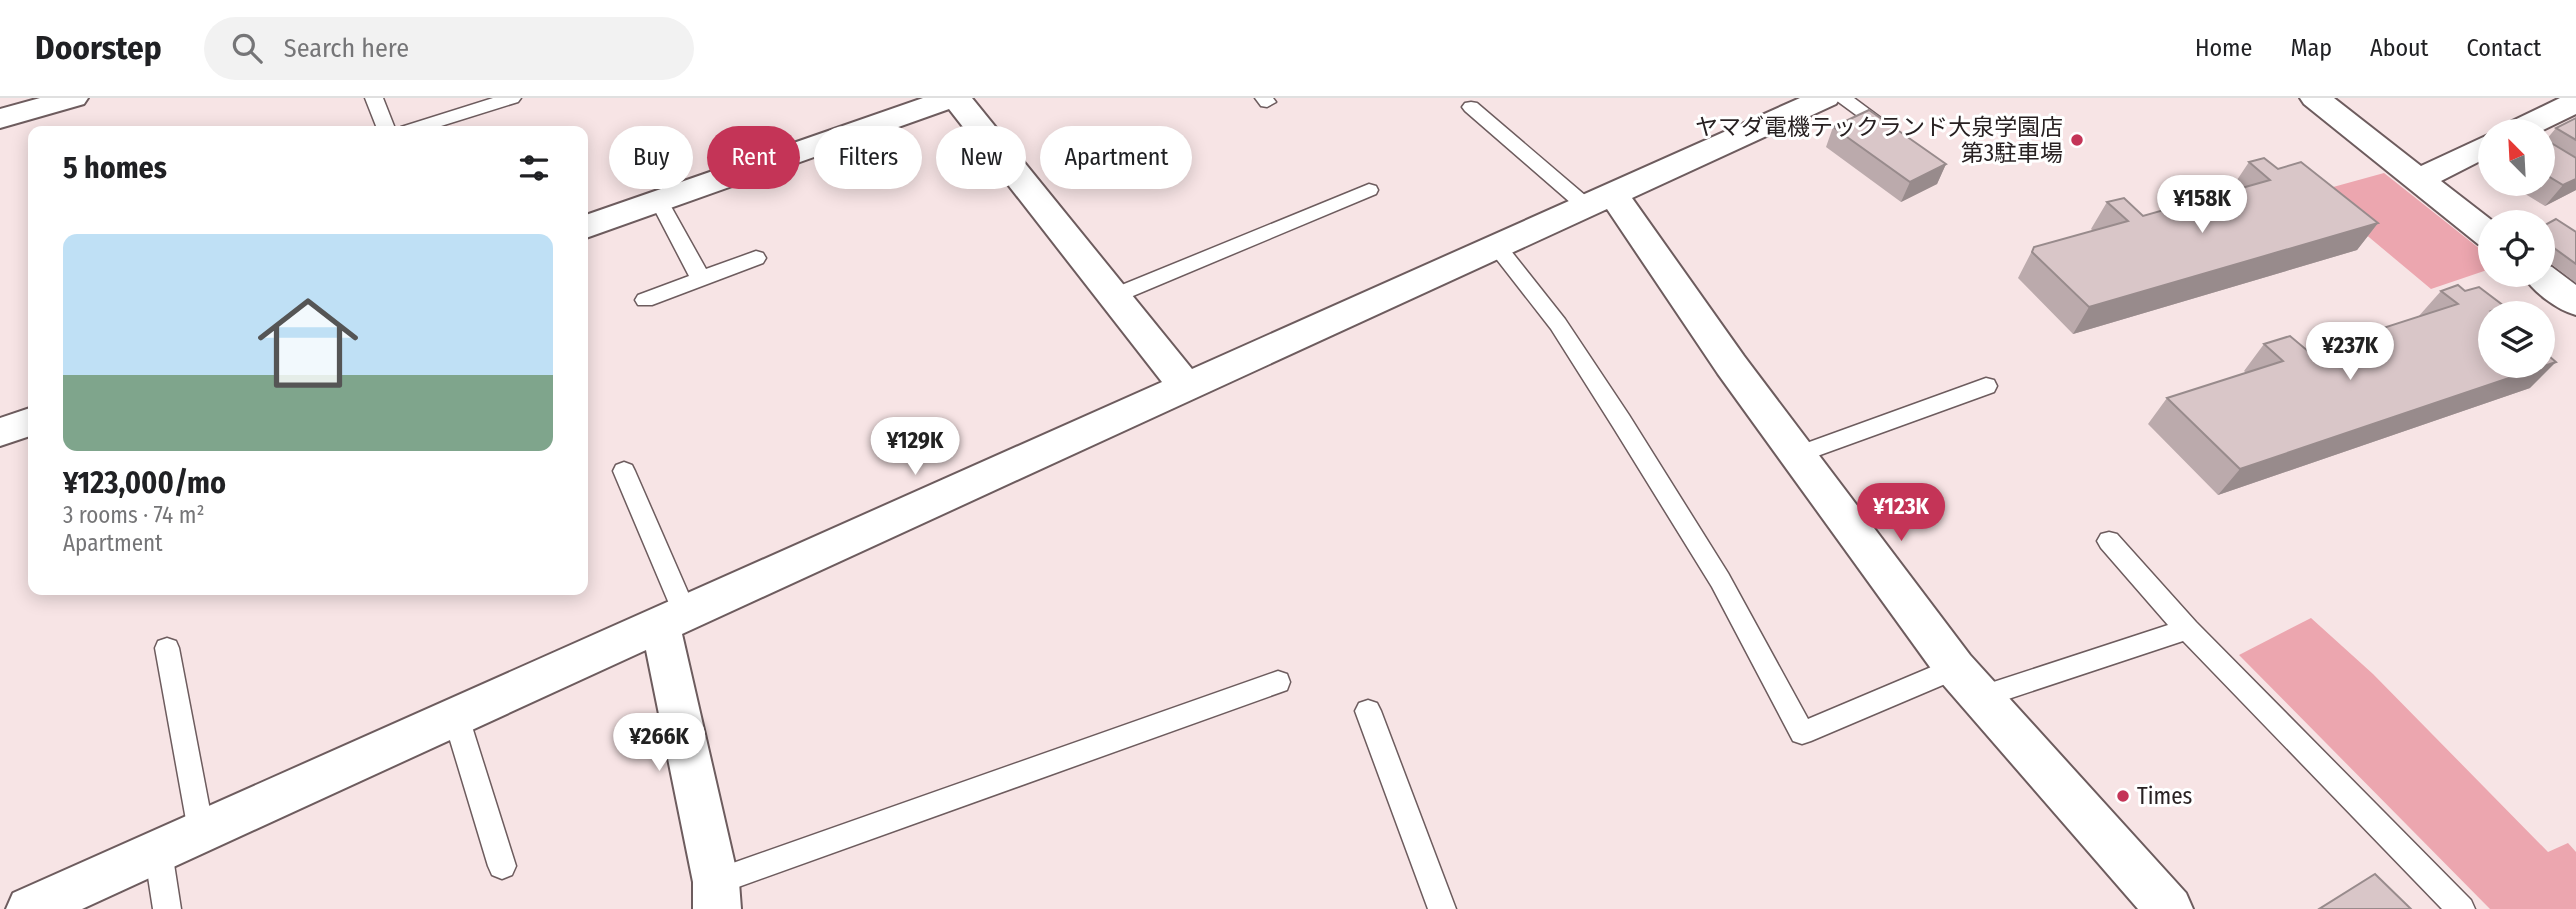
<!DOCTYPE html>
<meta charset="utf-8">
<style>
:root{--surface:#fff;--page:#f2f2f2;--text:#202124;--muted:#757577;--line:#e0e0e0;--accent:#c43457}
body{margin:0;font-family:"Fira Sans Condensed","Noto Sans JP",sans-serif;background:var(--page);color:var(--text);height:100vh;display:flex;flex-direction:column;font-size:26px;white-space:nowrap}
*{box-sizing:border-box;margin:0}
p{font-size:23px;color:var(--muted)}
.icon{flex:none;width:38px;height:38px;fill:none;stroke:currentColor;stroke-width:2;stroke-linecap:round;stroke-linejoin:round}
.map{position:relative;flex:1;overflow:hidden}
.side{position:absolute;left:28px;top:28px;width:560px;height:469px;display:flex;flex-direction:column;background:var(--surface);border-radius:14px;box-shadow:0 4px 18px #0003}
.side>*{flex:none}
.guide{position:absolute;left:609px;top:28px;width:665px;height:63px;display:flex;gap:14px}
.needle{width:46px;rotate:336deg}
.fabs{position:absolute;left:2478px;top:21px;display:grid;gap:14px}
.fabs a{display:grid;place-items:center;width:77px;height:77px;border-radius:50%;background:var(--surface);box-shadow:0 4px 18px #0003;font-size:35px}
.price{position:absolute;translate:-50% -60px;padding:0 16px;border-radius:24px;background:#fff;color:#222;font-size:23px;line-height:46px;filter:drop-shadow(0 2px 4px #0008)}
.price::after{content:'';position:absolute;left:50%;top:42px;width:21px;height:16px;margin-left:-10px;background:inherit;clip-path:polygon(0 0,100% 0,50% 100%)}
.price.current{background:var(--accent);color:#fff}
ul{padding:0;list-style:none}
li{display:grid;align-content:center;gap:14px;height:371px;padding:0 35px}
li span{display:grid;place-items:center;height:217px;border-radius:14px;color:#555}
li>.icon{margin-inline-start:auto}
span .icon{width:126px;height:126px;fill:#fffc;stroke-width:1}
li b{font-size:30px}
h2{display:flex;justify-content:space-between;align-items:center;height:84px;padding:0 35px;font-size:30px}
.chip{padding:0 24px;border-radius:32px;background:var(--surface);box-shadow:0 4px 18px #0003;font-size:24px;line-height:63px}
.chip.current{background:var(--accent);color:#fff}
header{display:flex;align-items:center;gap:42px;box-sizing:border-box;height:98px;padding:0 35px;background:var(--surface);border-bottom:2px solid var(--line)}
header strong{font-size:33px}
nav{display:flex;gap:38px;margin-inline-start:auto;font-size:24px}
.search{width:490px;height:63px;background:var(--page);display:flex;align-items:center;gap:18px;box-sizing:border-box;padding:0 24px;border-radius:38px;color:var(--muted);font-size:26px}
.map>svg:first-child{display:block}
.green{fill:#eca6af}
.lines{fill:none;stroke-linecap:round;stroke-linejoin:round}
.service-casing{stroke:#6d5c5e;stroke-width:3}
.minor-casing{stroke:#6d5c5e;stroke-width:4}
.service{fill:#fff;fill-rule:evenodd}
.minor{fill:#fff;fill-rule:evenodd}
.wall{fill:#bbaaac}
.shaded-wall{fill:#988b8c}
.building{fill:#d9c6c8;stroke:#988b8c;stroke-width:2}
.poi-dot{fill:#c43457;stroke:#fff;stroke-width:2.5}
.labels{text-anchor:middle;stroke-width:6;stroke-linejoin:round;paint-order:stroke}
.poi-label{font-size:23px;fill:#282122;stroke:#fff;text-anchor:end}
</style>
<header>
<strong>Doorstep</strong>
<div class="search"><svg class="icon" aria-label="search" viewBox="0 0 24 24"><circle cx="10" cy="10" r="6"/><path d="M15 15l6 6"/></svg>Search here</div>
<nav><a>Home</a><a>Map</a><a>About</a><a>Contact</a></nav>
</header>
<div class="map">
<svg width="2576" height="811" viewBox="0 0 2576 811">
<rect width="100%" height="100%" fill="#f7e4e5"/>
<path class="green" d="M2384,75L2490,159V171L2431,191L2315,94Z
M2311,520L2373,576L2548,754L2568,745L2576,754V811H2490L2239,557Z"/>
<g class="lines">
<g class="service-casing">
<path id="service" d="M365,0H383L396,33H378Z
M493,0H521L518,4L425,33H398L401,29Z
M1255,0H1273L1276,4L1267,9L1261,8Z
M1833,0H1854L1897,32L1894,36H1882Z
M1471,4L1477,5L1593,104L1596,108L1593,112H1579L1465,13L1462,9L1465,5Z
M1369,86L1376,88L1378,92L1376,96L1121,203H1107L1104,198L1107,193Z
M659,97L666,99L668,103L706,171L756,153L763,155L766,160L763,165L652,207H638L635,202L638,197L689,178L650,103L652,99Z
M1497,142L1504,144L1565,221L1629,317L1728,475L1808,621L1955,559L1964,562L1967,570L1964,578L1811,643L1802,646L1793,643L1712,489L1613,329L1551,231L1487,149L1490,144Z
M1986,280L1994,282L1997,288L1994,294L1798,365L1790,363L1787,357L1790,351Z
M624,364L632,367L635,373L697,515L694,522L685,525L676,522L673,515L613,373L616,367Z
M2109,434L2117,436L2196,524L2471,802L2475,811H2442L2183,543L1981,610L1972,607L1968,599L1972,591L2168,527L2101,450L2097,443L2101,436Z
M167,540L176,543L179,550L214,733L210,742L201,745L192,742L188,733L155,550L158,543Z
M1278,573L1287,576L1290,584L1287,592L716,797L706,793L702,784L706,775L716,771Z
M1368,602L1377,605L1381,613L1456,811H1428L1355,613L1359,605Z
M456,608L465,611L469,619L516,768L512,777L502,781L492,777L488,768L443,619L447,611Z
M158,740L168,744L172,753L181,811H153L144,753L148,744Z"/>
</g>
<g class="minor-casing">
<path id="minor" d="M40,0H88L84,6L0,30V11Z
M923,0H972L1192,271L1800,0H1840L1836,6L1632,100L1744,258L1970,557L2186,795L2193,811H2138L1940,583L1718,276L1607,111L682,536L739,784L741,811H693V784L646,552L82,811H6L13,795L1162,284L949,11L583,141V118Z
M2300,0H2334L2421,68L2490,36V58L2441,83L2494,124H2490V149L2478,146L2304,6Z
M2560,0H2576V16L2541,33H2502L2506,26Z
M2543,166L2552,169L2576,187V217C2557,212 2533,194 2523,177H2543Z
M33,309V337L0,348V320Z"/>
</g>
<use href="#service" class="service"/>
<use href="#minor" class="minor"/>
</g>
<path class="wall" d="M2576,20V92L2545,108L2509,86H2543V40L2546,42L2556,30Z
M1833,29L1946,66L1937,86L1901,104L1826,49Z
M2249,64L2278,71L2378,125L2357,152L2073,236L2018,180L2034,149L2093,133L2091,131L2107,104L2143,118L2233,93L2231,91Z
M2543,128L2576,134V185L2543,160Z
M2441,193L2490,215L2530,290L2218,397L2148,326L2167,300L2246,275L2244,273L2264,246L2309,254L2418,219Z"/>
<path class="shaded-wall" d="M1946,66L1937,86L1901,104L1910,84Z
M2576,81V92L2545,108L2563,87Z
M2378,125L2357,152L2073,236L2089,209Z
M2504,208L2497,215H2490L2491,213Z
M2556,264L2530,290L2218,397L2240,371Z"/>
<path class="building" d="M1869,12L1946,66L1910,84L1833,29Z
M2576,20V42L2556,30Z
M2543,40L2576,60V81L2563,87L2543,75Z
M2264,60L2278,71L2301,64L2378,125L2089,209L2032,154L2034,149L2128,123L2107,104L2124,100L2143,118L2270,82L2249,64Z
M2556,121L2576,134V166L2543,142V128Z
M2458,187L2465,193L2479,189L2504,208L2491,213L2495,215H2490V268H2543V253L2556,264L2240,371L2167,300L2283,263L2264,246L2290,238L2309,254L2458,206L2441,193Z
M2375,776L2411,811H2319Z"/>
<g class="poi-dot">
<circle cx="2077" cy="42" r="7"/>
<circle cx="2123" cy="698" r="7"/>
</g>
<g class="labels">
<g class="poi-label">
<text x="2063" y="37">ヤマダ電機テックランド大泉学園店<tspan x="2063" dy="26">第3駐車場</tspan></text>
<text x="2137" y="706" text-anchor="start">Times</text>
</g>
</g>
</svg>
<div class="fabs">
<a><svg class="needle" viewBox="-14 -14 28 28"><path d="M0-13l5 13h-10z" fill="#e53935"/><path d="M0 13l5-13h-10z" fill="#757577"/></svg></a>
<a><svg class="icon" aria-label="locate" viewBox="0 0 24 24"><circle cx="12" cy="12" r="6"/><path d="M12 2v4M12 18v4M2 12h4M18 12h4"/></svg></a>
<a><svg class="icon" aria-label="layers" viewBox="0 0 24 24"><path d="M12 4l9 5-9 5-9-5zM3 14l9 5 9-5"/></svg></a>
</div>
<b class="price" style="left:2202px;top:137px">¥158K</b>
<b class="price" style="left:2350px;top:284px">¥237K</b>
<b class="price" style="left:915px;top:379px">¥129K</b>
<b class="price current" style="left:1901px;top:445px">¥123K</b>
<b class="price" style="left:659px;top:675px">¥266K</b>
<div class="guide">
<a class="chip">Buy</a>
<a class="chip current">Rent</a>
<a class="chip">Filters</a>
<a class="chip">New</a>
<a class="chip">Apartment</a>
</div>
<section class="side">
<h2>5 homes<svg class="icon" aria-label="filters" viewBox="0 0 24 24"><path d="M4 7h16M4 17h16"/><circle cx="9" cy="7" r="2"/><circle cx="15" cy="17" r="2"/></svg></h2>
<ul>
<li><span style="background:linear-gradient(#bfe0f5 65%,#7fa58c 0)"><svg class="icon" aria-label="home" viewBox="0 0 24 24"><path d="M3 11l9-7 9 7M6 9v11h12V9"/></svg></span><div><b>¥123,000/mo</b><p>3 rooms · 74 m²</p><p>Apartment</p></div></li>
</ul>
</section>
</div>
